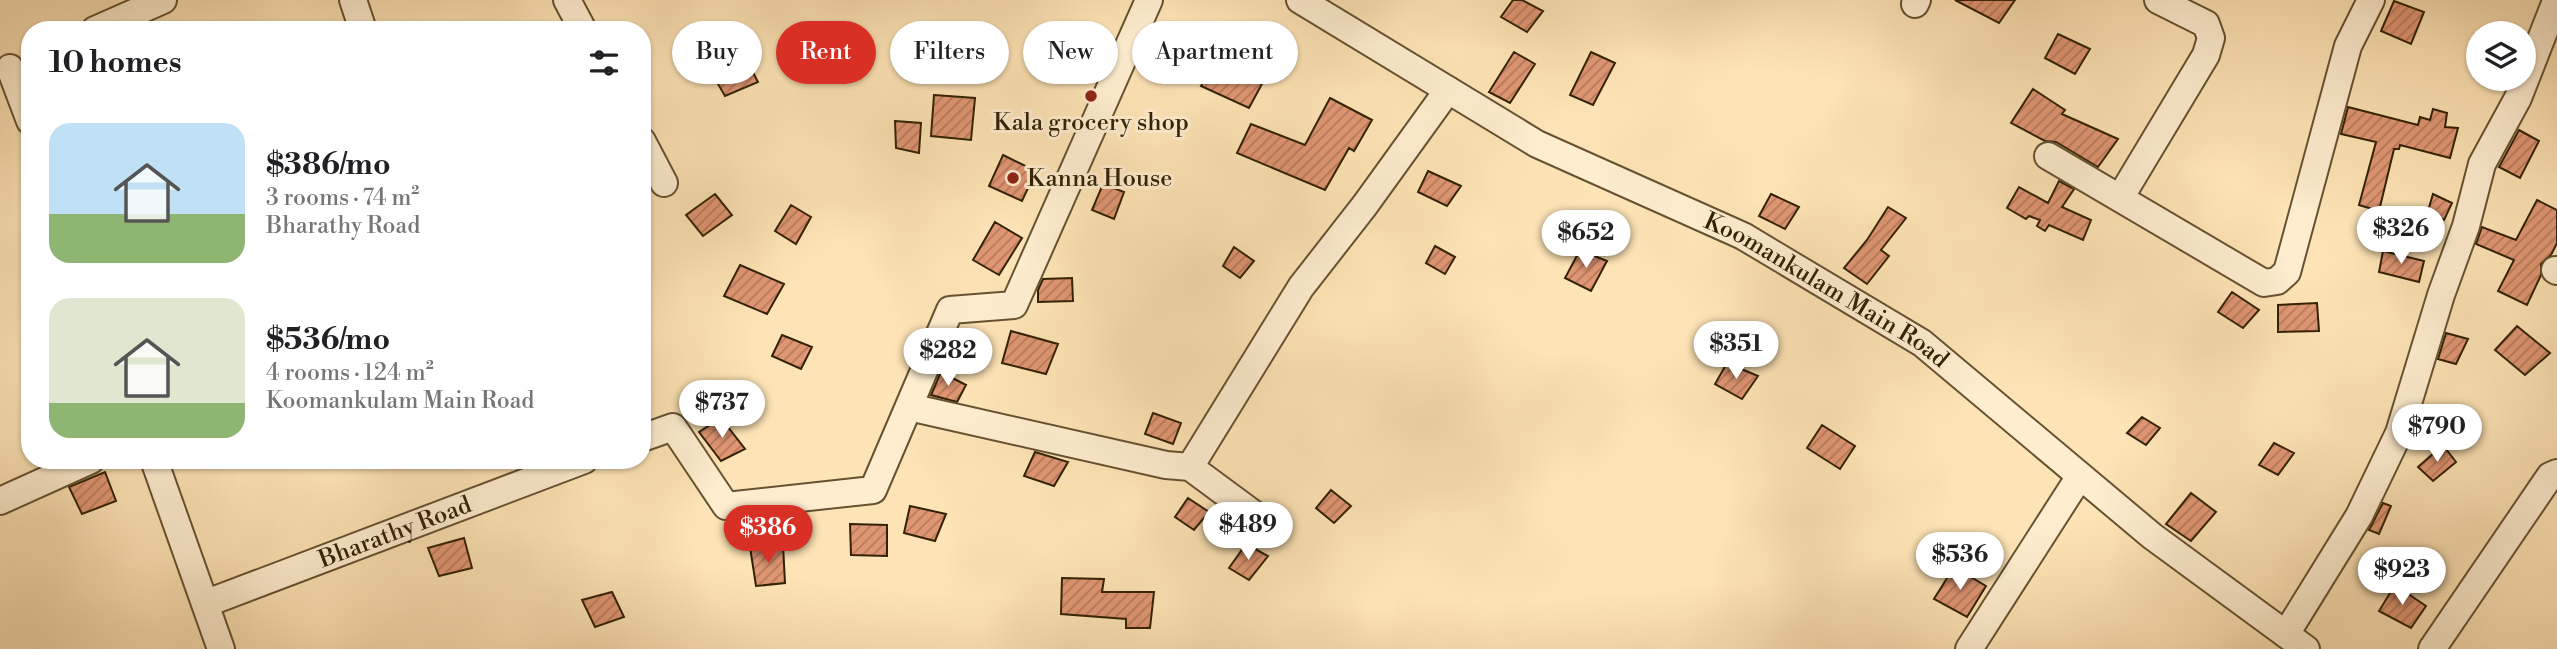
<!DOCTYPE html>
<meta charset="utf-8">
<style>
:root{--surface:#fff;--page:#f2f2f2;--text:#202124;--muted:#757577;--accent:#d93025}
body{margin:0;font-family:"Libre Bodoni",serif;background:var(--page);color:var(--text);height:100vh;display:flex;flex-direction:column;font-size:26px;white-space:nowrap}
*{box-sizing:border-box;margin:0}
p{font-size:23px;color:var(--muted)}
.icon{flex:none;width:38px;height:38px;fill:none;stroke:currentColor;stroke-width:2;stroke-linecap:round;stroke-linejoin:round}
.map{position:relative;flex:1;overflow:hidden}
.panel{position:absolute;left:21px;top:21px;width:630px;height:448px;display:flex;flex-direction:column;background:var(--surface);border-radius:28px;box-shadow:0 2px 5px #0004}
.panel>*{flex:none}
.banner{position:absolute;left:672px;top:21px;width:665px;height:63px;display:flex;gap:14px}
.buttons{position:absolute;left:2466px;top:21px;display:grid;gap:14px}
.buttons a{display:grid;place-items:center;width:70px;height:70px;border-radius:50%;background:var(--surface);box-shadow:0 2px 5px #0004;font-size:35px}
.price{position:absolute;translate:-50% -60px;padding:0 16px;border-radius:24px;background:#fff;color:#222;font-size:23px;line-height:46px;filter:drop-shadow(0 2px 4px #0008)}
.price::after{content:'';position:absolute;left:50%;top:42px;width:21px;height:16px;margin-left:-10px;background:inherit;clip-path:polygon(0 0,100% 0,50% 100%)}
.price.on{background:var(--accent);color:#fff}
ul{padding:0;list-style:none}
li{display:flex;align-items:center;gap:21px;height:175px;padding:0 28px}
li span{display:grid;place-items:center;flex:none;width:196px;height:140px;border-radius:21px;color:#555}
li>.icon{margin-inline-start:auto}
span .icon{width:84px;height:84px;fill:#fffc;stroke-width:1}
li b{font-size:30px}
h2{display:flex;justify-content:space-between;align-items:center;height:84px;padding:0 28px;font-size:30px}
.pill{padding:0 24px;border-radius:32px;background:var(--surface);box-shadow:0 2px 5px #0004;font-size:24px;line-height:63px}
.pill.on{background:var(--accent);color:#fff}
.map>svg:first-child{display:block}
.building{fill:url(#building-hatch);stroke:#332105;stroke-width:2}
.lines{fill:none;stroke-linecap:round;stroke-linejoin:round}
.minor-casing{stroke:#665231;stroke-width:30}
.minor{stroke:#feedcf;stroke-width:26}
.poi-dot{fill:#8f2418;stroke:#feedcf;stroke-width:2.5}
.labels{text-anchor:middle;stroke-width:6;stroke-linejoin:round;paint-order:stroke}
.poi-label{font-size:24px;fill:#332105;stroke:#feedcf}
.street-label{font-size:24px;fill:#332105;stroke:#feedcf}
</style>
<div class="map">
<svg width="2557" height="649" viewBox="0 0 2557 649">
<defs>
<pattern id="building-hatch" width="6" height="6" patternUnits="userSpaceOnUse" patternTransform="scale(1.75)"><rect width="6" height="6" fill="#e09673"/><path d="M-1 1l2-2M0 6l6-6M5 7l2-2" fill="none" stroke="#b67a5c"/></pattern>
</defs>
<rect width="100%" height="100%" fill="#fde3b5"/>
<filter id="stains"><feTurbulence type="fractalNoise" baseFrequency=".00286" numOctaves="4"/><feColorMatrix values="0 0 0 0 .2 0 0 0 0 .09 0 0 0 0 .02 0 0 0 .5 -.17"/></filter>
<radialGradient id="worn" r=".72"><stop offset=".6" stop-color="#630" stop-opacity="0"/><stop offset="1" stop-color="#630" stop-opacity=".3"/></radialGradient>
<path class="building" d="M1513,0H1522L1543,11L1527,32L1501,17Z
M1955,0H2015L1999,23Z
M2394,1L2424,12L2411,44L2381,31Z
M2058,34L2090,49L2075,74L2045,58Z
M1223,46L1270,69L1249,108L1201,86Z
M740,47L758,82L725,96L707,65Z
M1514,52L1535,64L1510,103L1489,92Z
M1591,52L1615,63L1593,105L1570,95Z
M2033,89L2065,110L2062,114L2118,139L2098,167L2056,142L2045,141L2011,123Z
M934,95L975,98L971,140L931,136Z
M1330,98L1372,120L1354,151L1349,148L1325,190L1237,153L1251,124L1305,145Z
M2348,107L2418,125L2420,117L2430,120L2433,109L2447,113L2445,127L2458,128L2450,158L2400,145L2399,149H2394L2379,211L2359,205L2376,142L2341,134Z
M895,121L921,123L919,153L896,148Z
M2519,130L2539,141L2520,178L2499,167Z
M1003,155L1036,171L1022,201L989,186Z
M1428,171L1461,186L1447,206L1418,192Z
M2059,181L2074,189L2062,207L2091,220L2083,240L2049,225L2045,231L2037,226L2040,220L2029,216L2026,219L2007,208L2019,187L2048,203Z
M1103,184L1124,192L1114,219L1092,210Z
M715,194L732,215L703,236L686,215Z
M1771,194L1799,207L1785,229L1759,216Z
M2433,194L2452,203L2444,220L2427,214Z
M2537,200L2557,210V243L2551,255L2541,264V275L2527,305L2498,291L2514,260L2476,244L2482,227L2516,240Z
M791,205L811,217L796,244L775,231Z
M1888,207L1906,218L1881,250L1889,256L1867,284L1844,268L1867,240Z
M995,222L1022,238L999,275L973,260Z
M1435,246L1455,257L1445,274L1426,263Z
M1234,247L1254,261L1240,278L1223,266Z
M1580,250L1607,261L1591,291L1565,278Z
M2383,251L2424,261L2419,282L2379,272Z
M740,265L784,284L767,314L724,296Z
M1072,278L1073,301L1038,302V290L1043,279Z
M2232,292L2259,310L2243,328L2218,312Z
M2317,303L2319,331L2278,332V305Z
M2517,326L2550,353L2525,375L2495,350Z
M1011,331L1058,344L1046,374L1002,363Z
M2446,333L2468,339L2456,364L2438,359Z
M782,335L812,347L801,369L772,356Z
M1727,363L1758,376L1742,399L1715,384Z
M941,372L966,385L957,402L931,395Z
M1153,413L1181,423L1173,444L1145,434Z
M2142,417L2160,428L2146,445L2127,433Z
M721,418L745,449L721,461L699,432Z
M1822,425L1855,446L1840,469L1807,448Z
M2274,443L2294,453L2278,475L2259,465Z
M2443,445L2456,462L2433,481L2418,467Z
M1035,452L1068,462L1054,486L1024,476Z
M105,472L116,501L82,514L69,487Z
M1331,490L1351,506L1334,523L1316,508Z
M2191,493L2216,512L2191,541L2166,524Z
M1188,498L1209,512L1194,530L1175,517Z
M2383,503L2391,506L2379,534L2369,530Z
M910,506L946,514L935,541L904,533Z
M850,524L887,525V556L851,555Z
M464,538L472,568L439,576L428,548Z
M1246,544L1268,556L1249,580L1229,568Z
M783,545L785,583L756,586L750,547Z
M1954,567L1986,586L1967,617L1934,599Z
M1062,578L1104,579L1102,592H1154L1150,628H1126V619L1061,614Z
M2395,585L2426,606L2411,628L2379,611Z
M612,592L624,617L595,627L582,600Z"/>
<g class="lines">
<g class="minor-casing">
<g id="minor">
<path d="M353,0L363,30"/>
<path d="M567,0L583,30"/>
<path id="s1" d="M1300,0L1537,144L1743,236L1922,343L2152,536L2306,649"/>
<path d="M1915,4L1917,0"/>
<path d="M95,30L163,0"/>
<path d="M10,68L30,121"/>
<path d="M642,141L664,183"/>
<path d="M2048,156L2264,283L2277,281L2287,272L2348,46L2371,0"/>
<path d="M2120,198L2206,55L2211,38L2206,24L2158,0"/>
<path d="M2555,270L2557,271"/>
<path d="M909,407L1166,465L1190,467L1259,518"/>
<path d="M642,438L673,427L726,506L873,490L950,310L1014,305L1149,0"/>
<path d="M154,460L221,649"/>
<path d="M1190,467L1301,287L1365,205L1448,90"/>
<path d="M0,501L91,460"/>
<path id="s2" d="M207,603L584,460"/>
<path d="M2286,634L2359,516L2399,433L2441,295L2466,226L2482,164L2518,98L2556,1"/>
<path d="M1969,649L2080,476"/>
<path d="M2432,649L2550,476L2557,473"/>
</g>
</g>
<use href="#minor" class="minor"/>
</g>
<g class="poi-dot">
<circle cx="1091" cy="96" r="7"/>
<circle cx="1013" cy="178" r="7"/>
</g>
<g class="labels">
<g class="poi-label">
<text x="1091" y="130">Kala grocery shop</text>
<text x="1027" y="186" text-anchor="start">Kanna House</text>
</g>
<g class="street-label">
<text dy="8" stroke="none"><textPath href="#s1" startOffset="602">Koomankulam Main Road</textPath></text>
<text dy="8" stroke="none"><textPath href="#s2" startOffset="201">Bharathy Road</textPath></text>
</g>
</g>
<rect width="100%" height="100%" filter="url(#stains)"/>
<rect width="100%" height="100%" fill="url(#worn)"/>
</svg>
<div class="buttons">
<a><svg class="icon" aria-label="layers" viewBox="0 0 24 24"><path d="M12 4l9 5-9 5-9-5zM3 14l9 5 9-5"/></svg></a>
</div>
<b class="price" style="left:2401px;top:266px">$326</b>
<b class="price" style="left:1586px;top:270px">$652</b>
<b class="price" style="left:1736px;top:381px">$351</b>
<b class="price" style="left:948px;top:388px">$282</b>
<b class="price" style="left:722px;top:440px">$737</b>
<b class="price" style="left:2437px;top:464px">$790</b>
<b class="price" style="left:1248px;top:562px">$489</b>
<b class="price on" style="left:768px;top:565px">$386</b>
<b class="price" style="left:1960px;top:592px">$536</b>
<b class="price" style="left:2402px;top:607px">$923</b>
<div class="banner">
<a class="pill">Buy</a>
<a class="pill on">Rent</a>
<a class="pill">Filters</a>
<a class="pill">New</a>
<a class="pill">Apartment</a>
</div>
<section class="panel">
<h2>10 homes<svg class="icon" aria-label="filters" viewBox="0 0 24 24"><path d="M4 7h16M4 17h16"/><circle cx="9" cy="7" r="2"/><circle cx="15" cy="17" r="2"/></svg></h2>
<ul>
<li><span style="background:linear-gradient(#bfe0f5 65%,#8fb573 0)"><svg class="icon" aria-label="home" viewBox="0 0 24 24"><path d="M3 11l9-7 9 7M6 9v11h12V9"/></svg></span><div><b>$386/mo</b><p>3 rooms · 74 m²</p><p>Bharathy Road</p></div></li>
<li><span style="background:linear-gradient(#dfe7d0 75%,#8fb573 0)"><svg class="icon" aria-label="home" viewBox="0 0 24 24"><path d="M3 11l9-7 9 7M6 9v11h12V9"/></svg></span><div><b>$536/mo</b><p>4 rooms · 124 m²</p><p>Koomankulam Main Road</p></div></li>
</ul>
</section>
</div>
